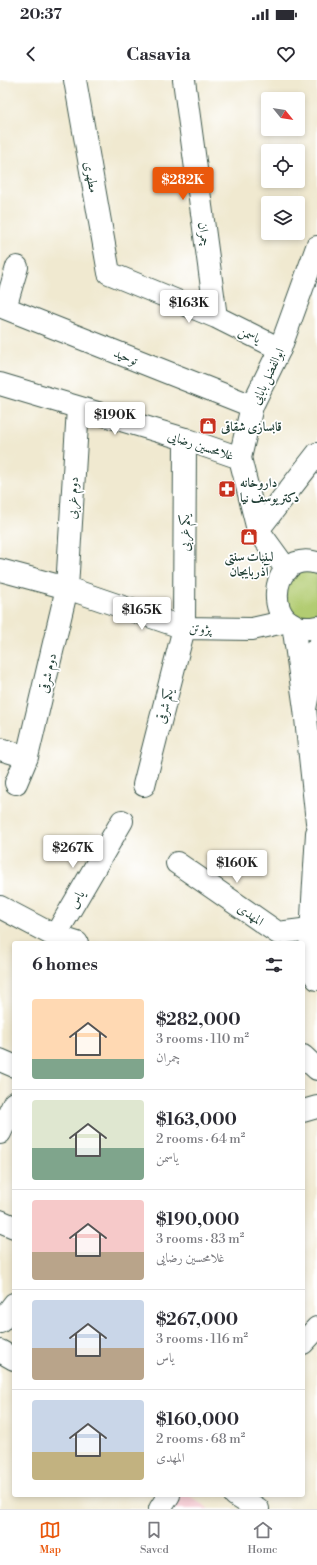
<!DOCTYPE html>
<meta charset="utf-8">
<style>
:root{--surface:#fff;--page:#f2f2f3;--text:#2b2b33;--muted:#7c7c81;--line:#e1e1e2;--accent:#ea580c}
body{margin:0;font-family:"Libre Bodoni",Amiri,serif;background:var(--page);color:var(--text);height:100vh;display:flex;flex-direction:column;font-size:15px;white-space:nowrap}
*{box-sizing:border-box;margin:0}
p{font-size:13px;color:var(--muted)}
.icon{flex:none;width:22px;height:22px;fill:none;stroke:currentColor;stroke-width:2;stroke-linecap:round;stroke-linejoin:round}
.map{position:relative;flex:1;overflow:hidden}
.drawer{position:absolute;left:12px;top:861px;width:293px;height:556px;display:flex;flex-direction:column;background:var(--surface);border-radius:4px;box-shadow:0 2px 6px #0003}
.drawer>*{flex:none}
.needle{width:26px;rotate:120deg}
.buttons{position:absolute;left:261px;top:12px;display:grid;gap:8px}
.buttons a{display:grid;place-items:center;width:44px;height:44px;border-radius:4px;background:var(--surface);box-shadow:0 2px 6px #0003;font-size:20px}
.price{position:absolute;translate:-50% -34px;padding:0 9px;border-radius:4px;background:#fff;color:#222;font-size:13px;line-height:26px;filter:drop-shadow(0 1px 2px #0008)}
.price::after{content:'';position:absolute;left:50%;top:24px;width:12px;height:9px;margin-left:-6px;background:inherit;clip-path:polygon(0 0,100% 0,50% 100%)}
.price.on{background:var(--accent);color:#fff}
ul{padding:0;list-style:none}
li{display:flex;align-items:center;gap:12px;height:100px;padding:0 20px}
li+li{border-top:1px solid var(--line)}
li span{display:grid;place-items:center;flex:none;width:112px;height:80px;border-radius:4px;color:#555}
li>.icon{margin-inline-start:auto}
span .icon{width:48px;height:48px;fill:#fffc;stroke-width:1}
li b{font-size:17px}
h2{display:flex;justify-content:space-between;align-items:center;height:48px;padding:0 20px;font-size:17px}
.status{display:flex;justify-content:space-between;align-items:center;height:28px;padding:0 20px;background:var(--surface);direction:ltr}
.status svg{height:11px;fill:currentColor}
header{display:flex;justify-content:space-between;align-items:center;height:52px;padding:0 20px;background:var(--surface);font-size:18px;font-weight:700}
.menu{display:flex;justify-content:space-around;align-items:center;height:56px;border-top:1px solid var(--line);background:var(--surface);font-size:11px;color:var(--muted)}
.menu a{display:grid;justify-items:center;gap:2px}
.menu .on{color:var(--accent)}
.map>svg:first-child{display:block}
.built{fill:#f6cfd6}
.green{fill:#b2cc72;stroke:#688453}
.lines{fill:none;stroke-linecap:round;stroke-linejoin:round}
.street-casing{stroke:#3e574b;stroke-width:24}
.secondary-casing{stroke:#3e574b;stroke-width:24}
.street{stroke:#fff;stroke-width:22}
.secondary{stroke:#fff;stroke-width:22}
.labels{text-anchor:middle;stroke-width:3.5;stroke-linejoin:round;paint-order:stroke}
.street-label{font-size:13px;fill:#1f3d34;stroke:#fff}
.poi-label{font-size:13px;font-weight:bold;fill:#1f3d34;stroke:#fff;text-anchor:start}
</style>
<div class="status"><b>20:37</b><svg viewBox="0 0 49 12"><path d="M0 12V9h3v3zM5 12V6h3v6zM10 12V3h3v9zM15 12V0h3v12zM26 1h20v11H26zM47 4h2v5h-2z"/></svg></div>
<header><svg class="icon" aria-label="back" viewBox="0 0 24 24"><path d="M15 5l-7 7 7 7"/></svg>Casavia<svg class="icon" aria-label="heart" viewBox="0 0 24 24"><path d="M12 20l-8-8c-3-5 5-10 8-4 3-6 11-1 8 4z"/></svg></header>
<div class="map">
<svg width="317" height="1429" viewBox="0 0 317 1429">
<rect width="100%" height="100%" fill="#fff"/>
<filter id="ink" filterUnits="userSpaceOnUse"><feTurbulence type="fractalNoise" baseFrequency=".025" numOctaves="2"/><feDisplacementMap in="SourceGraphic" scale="8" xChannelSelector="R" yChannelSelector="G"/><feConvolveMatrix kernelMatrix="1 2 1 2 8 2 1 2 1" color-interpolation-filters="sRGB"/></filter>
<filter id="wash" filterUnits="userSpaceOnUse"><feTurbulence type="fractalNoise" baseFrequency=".012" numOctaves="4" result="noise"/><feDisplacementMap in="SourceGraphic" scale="16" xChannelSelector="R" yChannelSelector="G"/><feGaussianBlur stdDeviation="0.9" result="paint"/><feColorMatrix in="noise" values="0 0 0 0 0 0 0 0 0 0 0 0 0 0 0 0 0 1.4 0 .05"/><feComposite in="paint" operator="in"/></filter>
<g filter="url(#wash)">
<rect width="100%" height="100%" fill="#f0e9d0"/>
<path class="built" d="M175,1415H188L209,1429H166Z"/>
<path class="green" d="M301,491H317V541L290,534C284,510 281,507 301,491Z"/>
</g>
<g filter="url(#ink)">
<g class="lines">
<g class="street-casing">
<path id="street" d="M75,0L109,193L216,237L280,269
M184,0L216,237
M0,226L252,326
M5,228L17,187
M0,490L67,508L184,548L252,549L288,541
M0,669L27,677
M16,703L27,677L67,508L78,328
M144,705L184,548L185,359
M177,783L278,853L310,849
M0,827L55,856L77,863
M55,856L122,741
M303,976L317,989
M0,980L14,986
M0,1053L14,1023
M0,1242L14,1224
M303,1263L317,1248
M0,1271L14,1279
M160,1429L169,1415"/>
</g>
<g class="secondary-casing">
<path id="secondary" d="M0,304L185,359L240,378
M258,450L317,374
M317,483C266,468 261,559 317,547
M287,490L258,450L240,378L252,326L280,269L317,167
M293,544L305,629L317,568
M305,629L317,742
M317,753L309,887L317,899
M303,1031L317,1027
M0,1141L14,1147
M235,1415L258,1429"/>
</g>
<use href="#street" class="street"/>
<use href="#secondary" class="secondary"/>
</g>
</g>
<defs>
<g id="shop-square" transform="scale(0.9)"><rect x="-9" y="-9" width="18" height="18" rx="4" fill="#c8321e" stroke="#fff"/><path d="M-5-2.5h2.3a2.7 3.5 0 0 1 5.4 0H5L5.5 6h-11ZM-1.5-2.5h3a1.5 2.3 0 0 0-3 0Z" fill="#fff"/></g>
<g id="pharmacy-square" transform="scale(0.9)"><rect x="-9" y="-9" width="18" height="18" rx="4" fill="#c8321e" stroke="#fff"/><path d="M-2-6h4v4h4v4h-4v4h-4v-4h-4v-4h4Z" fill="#fff"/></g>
</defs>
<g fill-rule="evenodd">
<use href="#shop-square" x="208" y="346"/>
<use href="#pharmacy-square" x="227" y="409"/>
<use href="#shop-square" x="249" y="457"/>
</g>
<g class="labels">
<g class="street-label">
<text transform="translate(92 97) rotate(80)" y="5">مطهری</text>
<text transform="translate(205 154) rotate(82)" y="5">چمران</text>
<text transform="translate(250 254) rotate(26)" y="5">یاسمن</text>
<text transform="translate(126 276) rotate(22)" y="5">توحید</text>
<text transform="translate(267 296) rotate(-65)" y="5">ابوالفضل بابایی</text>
<text transform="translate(201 365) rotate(18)" y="5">غلامحسین رضایی</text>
<text transform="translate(72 418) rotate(-87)" y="5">دوم غربی</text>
<text transform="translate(184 453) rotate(-90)" y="5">یکم غربی</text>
<text transform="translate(200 548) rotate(2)" y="5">پژوتن</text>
<text transform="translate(47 593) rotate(-77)" y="5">دوم شرقی</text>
<text transform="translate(164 626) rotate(-76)" y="5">یکم شرقی</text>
<text transform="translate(76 819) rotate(-60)" y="5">یاس</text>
<text transform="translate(251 834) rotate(35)" y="5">المهدی</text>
</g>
<g class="poi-label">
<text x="221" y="351">قابسازی شقاقی</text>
<text x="240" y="407">داروخانه<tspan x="240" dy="15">دکتر یوسف نیا</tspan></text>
<text x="249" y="481" text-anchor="middle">لبنیات سنتی<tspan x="249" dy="15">آذربایجان</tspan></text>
</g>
</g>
</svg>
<div class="buttons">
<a><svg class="needle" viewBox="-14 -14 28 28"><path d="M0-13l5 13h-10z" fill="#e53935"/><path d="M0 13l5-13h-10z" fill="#7c7c81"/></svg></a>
<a><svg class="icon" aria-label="locate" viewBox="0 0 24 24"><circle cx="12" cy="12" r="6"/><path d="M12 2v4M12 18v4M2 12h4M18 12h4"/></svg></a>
<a><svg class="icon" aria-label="layers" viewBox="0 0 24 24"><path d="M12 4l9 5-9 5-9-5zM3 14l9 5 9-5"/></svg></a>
</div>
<b class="price on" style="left:183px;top:121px">$282K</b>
<b class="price" style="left:189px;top:244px">$163K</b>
<b class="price" style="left:115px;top:356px">$190K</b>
<b class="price" style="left:142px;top:551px">$165K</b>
<b class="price" style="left:73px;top:789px">$267K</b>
<b class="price" style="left:237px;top:804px">$160K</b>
<section class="drawer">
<h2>6 homes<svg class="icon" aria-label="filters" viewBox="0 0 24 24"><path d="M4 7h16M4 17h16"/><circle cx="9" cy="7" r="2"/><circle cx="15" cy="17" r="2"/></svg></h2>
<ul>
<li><span style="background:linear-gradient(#ffd9b3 75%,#7fa58c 0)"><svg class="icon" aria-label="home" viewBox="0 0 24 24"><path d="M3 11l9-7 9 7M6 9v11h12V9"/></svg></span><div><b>$282,000</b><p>3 rooms · 110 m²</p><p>چمران</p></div></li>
<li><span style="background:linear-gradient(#dfe7d0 60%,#7fa58c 0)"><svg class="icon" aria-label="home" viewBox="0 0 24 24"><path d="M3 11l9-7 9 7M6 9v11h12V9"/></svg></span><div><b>$163,000</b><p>2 rooms · 64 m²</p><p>یاسمن</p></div></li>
<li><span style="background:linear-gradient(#f6c9c9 65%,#b9a48a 0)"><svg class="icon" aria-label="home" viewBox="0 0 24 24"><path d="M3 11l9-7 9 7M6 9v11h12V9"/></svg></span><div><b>$190,000</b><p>3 rooms · 83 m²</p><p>غلامحسین رضایی</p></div></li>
<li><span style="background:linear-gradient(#c9d6e8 60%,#b9a48a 0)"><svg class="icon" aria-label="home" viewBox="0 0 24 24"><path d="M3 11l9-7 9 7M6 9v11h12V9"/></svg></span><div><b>$267,000</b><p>3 rooms · 116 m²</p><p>یاس</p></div></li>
<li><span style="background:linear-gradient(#c9d6e8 65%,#c2b280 0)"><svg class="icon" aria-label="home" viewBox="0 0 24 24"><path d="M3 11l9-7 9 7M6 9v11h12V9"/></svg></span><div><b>$160,000</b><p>2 rooms · 68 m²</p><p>المهدی</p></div></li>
</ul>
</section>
</div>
<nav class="menu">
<a class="on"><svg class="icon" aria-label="map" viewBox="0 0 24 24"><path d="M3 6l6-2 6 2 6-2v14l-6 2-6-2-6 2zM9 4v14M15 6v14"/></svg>Map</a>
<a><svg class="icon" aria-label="saved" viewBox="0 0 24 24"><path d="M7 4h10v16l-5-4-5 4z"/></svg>Saved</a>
<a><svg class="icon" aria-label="home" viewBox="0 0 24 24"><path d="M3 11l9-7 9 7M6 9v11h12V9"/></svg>Home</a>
</nav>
